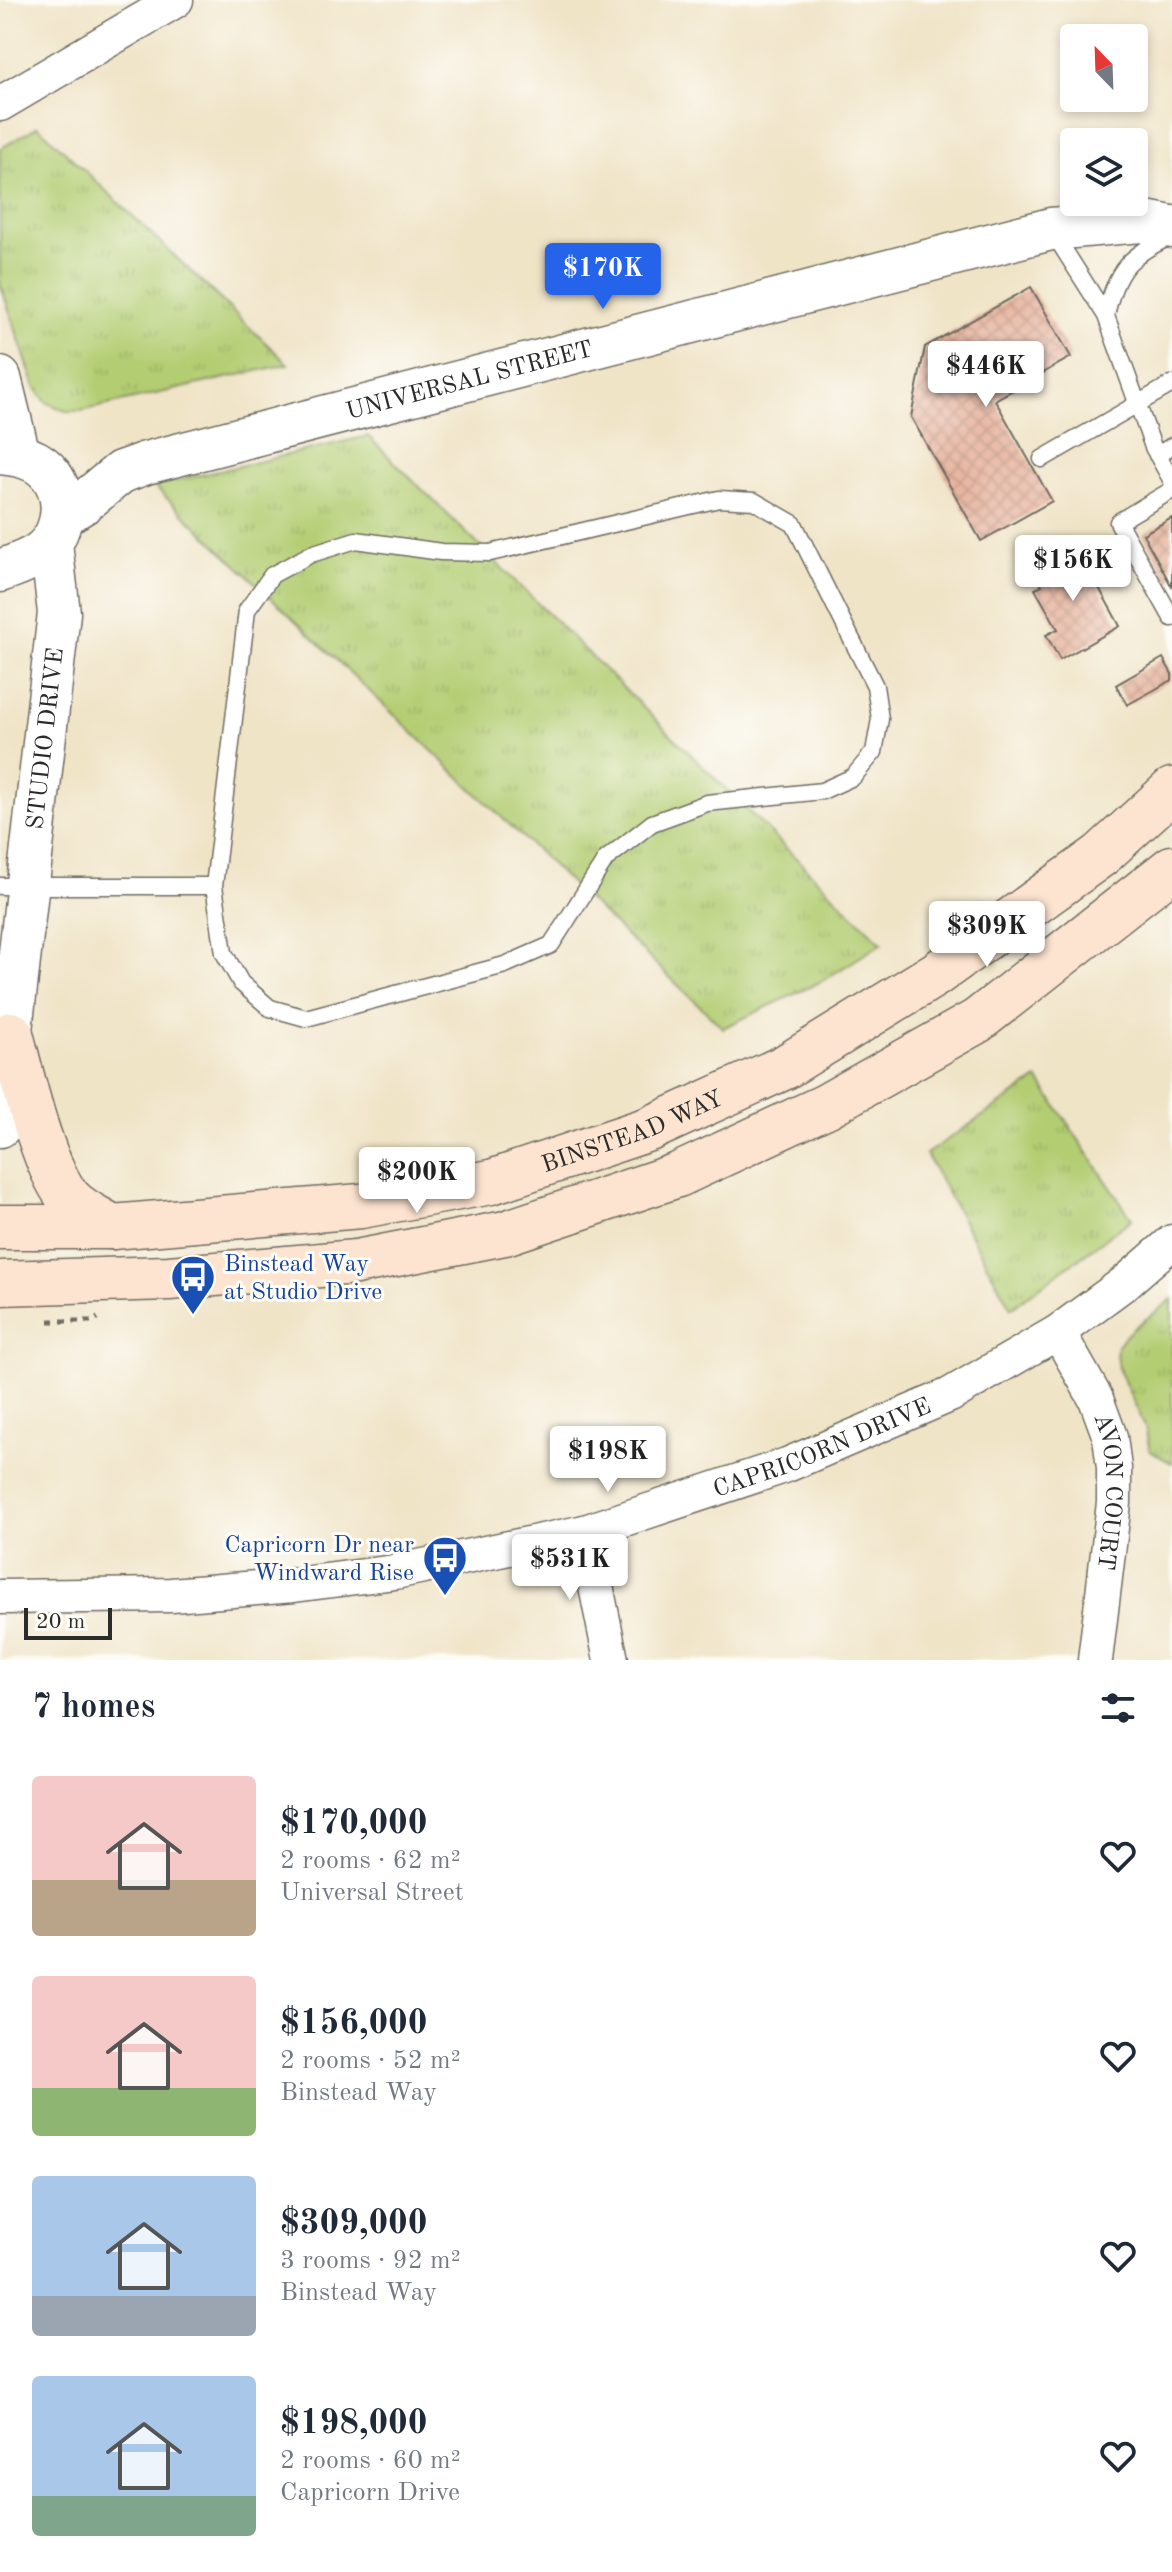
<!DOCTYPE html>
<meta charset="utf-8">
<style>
:root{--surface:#fff;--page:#f2f2f3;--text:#1f2937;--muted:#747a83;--accent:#2563eb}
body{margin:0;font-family:"Old Standard TT",serif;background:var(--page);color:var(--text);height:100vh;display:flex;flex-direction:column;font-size:30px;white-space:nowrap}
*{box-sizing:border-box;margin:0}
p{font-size:26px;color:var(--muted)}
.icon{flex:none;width:44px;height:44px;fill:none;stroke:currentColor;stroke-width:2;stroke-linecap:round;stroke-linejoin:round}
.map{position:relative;height:1660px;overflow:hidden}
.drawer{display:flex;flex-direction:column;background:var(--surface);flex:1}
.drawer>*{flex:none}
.needle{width:52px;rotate:337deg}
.fabs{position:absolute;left:1060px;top:24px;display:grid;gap:16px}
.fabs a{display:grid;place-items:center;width:88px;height:88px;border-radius:8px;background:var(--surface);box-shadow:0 4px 12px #0003;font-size:40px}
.scale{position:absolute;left:24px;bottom:20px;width:88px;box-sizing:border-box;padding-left:8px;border:4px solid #2b2b2b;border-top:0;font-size:22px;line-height:28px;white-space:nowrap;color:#2b2b2b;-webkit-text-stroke:6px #fdfcf7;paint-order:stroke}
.price{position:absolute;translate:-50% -68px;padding:0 18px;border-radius:8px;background:#fff;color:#222;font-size:26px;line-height:52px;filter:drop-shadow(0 2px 4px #0008)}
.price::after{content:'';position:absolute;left:50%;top:48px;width:24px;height:18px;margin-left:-12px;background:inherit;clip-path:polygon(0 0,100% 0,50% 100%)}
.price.selected{background:var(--accent);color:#fff}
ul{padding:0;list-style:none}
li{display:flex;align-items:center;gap:24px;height:200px;padding:0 32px}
li span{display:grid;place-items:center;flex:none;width:224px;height:160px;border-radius:8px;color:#555}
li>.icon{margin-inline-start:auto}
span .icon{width:96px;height:96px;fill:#fffc;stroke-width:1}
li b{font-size:34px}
h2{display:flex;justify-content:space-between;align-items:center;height:96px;padding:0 32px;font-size:34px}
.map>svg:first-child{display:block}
.park{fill:url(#park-tufts);stroke:#6f7c4e;stroke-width:2}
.building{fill:url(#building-cross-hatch)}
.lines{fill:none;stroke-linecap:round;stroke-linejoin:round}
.service-casing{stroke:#706c62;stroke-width:19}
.minor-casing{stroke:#706c62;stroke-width:37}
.tertiary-casing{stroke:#706c62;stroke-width:45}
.secondary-casing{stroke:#706c62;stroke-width:47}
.path{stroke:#706c62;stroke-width:5;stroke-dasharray:6 6;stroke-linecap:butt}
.service{stroke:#fff;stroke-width:16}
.minor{stroke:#fff;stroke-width:34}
.tertiary{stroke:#fff;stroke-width:42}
.secondary{stroke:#fde4d0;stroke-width:44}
.labels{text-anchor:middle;stroke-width:6;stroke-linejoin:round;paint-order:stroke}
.street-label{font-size:24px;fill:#2b2b2b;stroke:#fdfcf7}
.transit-label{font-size:24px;fill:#164399;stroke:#fdfcf7;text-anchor:start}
</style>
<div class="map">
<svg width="1172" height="1660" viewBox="0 0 1172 1660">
<defs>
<pattern id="park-tufts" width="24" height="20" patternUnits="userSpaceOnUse" patternTransform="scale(2)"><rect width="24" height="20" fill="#b3cd72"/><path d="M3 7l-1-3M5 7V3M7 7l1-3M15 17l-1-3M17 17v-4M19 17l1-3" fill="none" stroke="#9ab063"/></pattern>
<pattern id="building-cross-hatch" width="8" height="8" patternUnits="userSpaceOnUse" patternTransform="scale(2)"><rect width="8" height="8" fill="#e7b39e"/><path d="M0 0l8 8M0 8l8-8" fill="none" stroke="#c69a88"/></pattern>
</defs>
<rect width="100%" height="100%" fill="#fdfcf7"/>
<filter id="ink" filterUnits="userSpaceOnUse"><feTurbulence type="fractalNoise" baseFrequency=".0125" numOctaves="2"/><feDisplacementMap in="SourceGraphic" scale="16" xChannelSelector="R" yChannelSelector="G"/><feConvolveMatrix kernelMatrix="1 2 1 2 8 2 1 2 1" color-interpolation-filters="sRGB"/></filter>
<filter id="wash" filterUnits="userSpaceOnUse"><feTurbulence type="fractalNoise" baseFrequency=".006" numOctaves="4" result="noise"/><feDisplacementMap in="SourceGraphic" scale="32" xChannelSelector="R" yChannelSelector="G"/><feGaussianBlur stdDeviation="1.8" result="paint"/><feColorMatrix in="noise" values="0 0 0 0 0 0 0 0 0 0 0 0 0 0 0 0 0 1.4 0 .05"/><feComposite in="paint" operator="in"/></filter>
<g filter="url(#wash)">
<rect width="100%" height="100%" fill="#f0e4c7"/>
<path class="park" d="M38,126L288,364L81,411H65L46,402L35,387L0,283V149Z
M368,436L882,943L822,981L723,1028L154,486Z
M1038,1079L1132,1219L1011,1308L926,1154Z
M1172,1299V1463L1150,1451L1145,1426L1118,1368C1117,1362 1115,1354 1117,1348C1124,1330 1158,1313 1172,1299Z"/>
<g id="blocks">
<path class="building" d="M1031,287L1071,357L995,400L1052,501L981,541L911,417L925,347Z
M1172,518V587L1143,534Z
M1076,546L1120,626L1060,660L1046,635L1058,629L1035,589L1042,585L1033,570Z
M1163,658L1172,674V680L1127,705L1116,685Z"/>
</g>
</g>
<g filter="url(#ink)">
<use href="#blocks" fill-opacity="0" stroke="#706c62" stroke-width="2"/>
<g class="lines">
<g class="service-casing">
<path id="service" d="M1052,231L1106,316L1153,447L1172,481
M1106,316C1115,270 1129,255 1172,236
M1157,455L1172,446
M1042,459L1172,384
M1172,490L1118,522L1172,618
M719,499L754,501L794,524L875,686L880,719L874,752L853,777L822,791L707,803L652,823L606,859L551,945L505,965L306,1018L270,1008L241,983L224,953L214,886L247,610L272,575L311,554L356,540L441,552L490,553Z
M0,886H214"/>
</g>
<g class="minor-casing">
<g id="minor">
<path d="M0,104L176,0"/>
<path id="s1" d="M1058,1332L1096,1399L1110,1437L1114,1468V1503L1095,1660"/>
<path d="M585,1532L611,1660"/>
<path id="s2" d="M0,1597L171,1595L294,1585L395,1572L585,1532L787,1465L950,1395L1058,1332L1126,1282L1172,1242"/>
</g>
</g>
<g class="tertiary-casing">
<g id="tertiary">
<path d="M0,378L19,455"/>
<path d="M0,453C13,454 25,456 36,462C69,481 70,531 40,553C29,561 13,566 0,571"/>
<path id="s3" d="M62,516L83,503L121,472L146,463L1051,229L1141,221L1172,227"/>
<path id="s4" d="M0,1126L59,613L51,543"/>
</g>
</g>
<g class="secondary-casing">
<g id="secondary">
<path d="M11,1034C22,1075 43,1170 70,1199C81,1211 98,1218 112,1227"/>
<path id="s5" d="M0,1227H112L361,1206L491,1182L649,1129L785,1067L936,974L1101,855L1172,790"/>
<path d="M0,1283L169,1278L356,1262L505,1233L678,1175L826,1106L977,1021L1172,868"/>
</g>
</g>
<path class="path" d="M49,1321H93L98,1318"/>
<use href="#service" class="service"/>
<use href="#minor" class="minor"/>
<use href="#tertiary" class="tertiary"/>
<use href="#secondary" class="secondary"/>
</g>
</g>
<defs>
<g id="bus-pin" transform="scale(2.3)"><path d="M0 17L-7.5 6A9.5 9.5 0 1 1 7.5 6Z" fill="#1a4fb4" stroke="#fdfcf7"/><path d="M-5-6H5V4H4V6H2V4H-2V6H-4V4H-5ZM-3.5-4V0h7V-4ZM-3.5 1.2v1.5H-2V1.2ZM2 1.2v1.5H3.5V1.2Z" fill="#fff"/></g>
</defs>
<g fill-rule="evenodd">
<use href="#bus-pin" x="193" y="1277"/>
<use href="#bus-pin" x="445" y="1558"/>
</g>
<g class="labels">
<g class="street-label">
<text dy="8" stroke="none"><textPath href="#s3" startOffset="434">UNIVERSAL STREET</textPath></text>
<text dy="8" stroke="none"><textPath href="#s4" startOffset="390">STUDIO DRIVE</textPath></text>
<text dy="8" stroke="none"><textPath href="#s5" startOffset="644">BINSTEAD WAY</textPath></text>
<text dy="8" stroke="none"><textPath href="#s2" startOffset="842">CAPRICORN DRIVE</textPath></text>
<text dy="8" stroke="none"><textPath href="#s1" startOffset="172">AVON COURT</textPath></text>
</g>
<g class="transit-label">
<text x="224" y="1271">Binstead Way<tspan x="224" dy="28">at Studio Drive</tspan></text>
<text x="414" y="1552" text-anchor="end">Capricorn Dr near<tspan x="414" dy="28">Windward Rise</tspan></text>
</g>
</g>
</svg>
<div class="fabs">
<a><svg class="needle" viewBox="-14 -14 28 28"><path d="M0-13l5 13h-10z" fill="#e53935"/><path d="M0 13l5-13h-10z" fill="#747a83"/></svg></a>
<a><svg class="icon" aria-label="layers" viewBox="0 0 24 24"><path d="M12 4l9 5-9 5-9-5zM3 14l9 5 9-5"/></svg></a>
</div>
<div class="scale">20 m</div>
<b class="price selected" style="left:603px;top:311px">$170K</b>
<b class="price" style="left:986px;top:409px">$446K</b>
<b class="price" style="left:1073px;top:603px">$156K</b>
<b class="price" style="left:987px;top:969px">$309K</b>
<b class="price" style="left:417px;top:1215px">$200K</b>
<b class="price" style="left:608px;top:1494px">$198K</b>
<b class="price" style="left:570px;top:1602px">$531K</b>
</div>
<section class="drawer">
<h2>7 homes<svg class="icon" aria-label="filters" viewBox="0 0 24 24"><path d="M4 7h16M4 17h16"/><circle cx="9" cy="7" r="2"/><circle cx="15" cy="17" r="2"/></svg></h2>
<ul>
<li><span style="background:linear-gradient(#f6c9c9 65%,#b9a48a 0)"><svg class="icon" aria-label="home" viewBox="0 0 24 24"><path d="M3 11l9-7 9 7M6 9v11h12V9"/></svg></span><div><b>$170,000</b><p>2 rooms · 62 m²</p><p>Universal Street</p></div><svg class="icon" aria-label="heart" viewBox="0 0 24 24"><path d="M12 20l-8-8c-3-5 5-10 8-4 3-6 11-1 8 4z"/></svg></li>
<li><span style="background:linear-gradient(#f6c9c9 70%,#8fb573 0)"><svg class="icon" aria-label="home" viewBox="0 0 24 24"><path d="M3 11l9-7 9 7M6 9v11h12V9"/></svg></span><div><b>$156,000</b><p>2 rooms · 52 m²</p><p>Binstead Way</p></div><svg class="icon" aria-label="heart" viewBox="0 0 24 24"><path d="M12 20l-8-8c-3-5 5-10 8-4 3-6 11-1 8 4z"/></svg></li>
<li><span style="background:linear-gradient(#a9c7e8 75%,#9aa5b1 0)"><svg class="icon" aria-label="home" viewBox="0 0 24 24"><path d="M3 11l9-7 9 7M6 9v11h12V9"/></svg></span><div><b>$309,000</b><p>3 rooms · 92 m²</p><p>Binstead Way</p></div><svg class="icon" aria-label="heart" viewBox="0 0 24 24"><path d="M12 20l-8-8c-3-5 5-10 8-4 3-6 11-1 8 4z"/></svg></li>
<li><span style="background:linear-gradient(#a9c7e8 75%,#7fa58c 0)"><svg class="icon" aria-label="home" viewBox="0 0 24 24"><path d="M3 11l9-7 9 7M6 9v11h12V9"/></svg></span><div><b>$198,000</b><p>2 rooms · 60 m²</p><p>Capricorn Drive</p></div><svg class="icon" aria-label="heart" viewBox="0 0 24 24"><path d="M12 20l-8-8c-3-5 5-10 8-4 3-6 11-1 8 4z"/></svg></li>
</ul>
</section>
